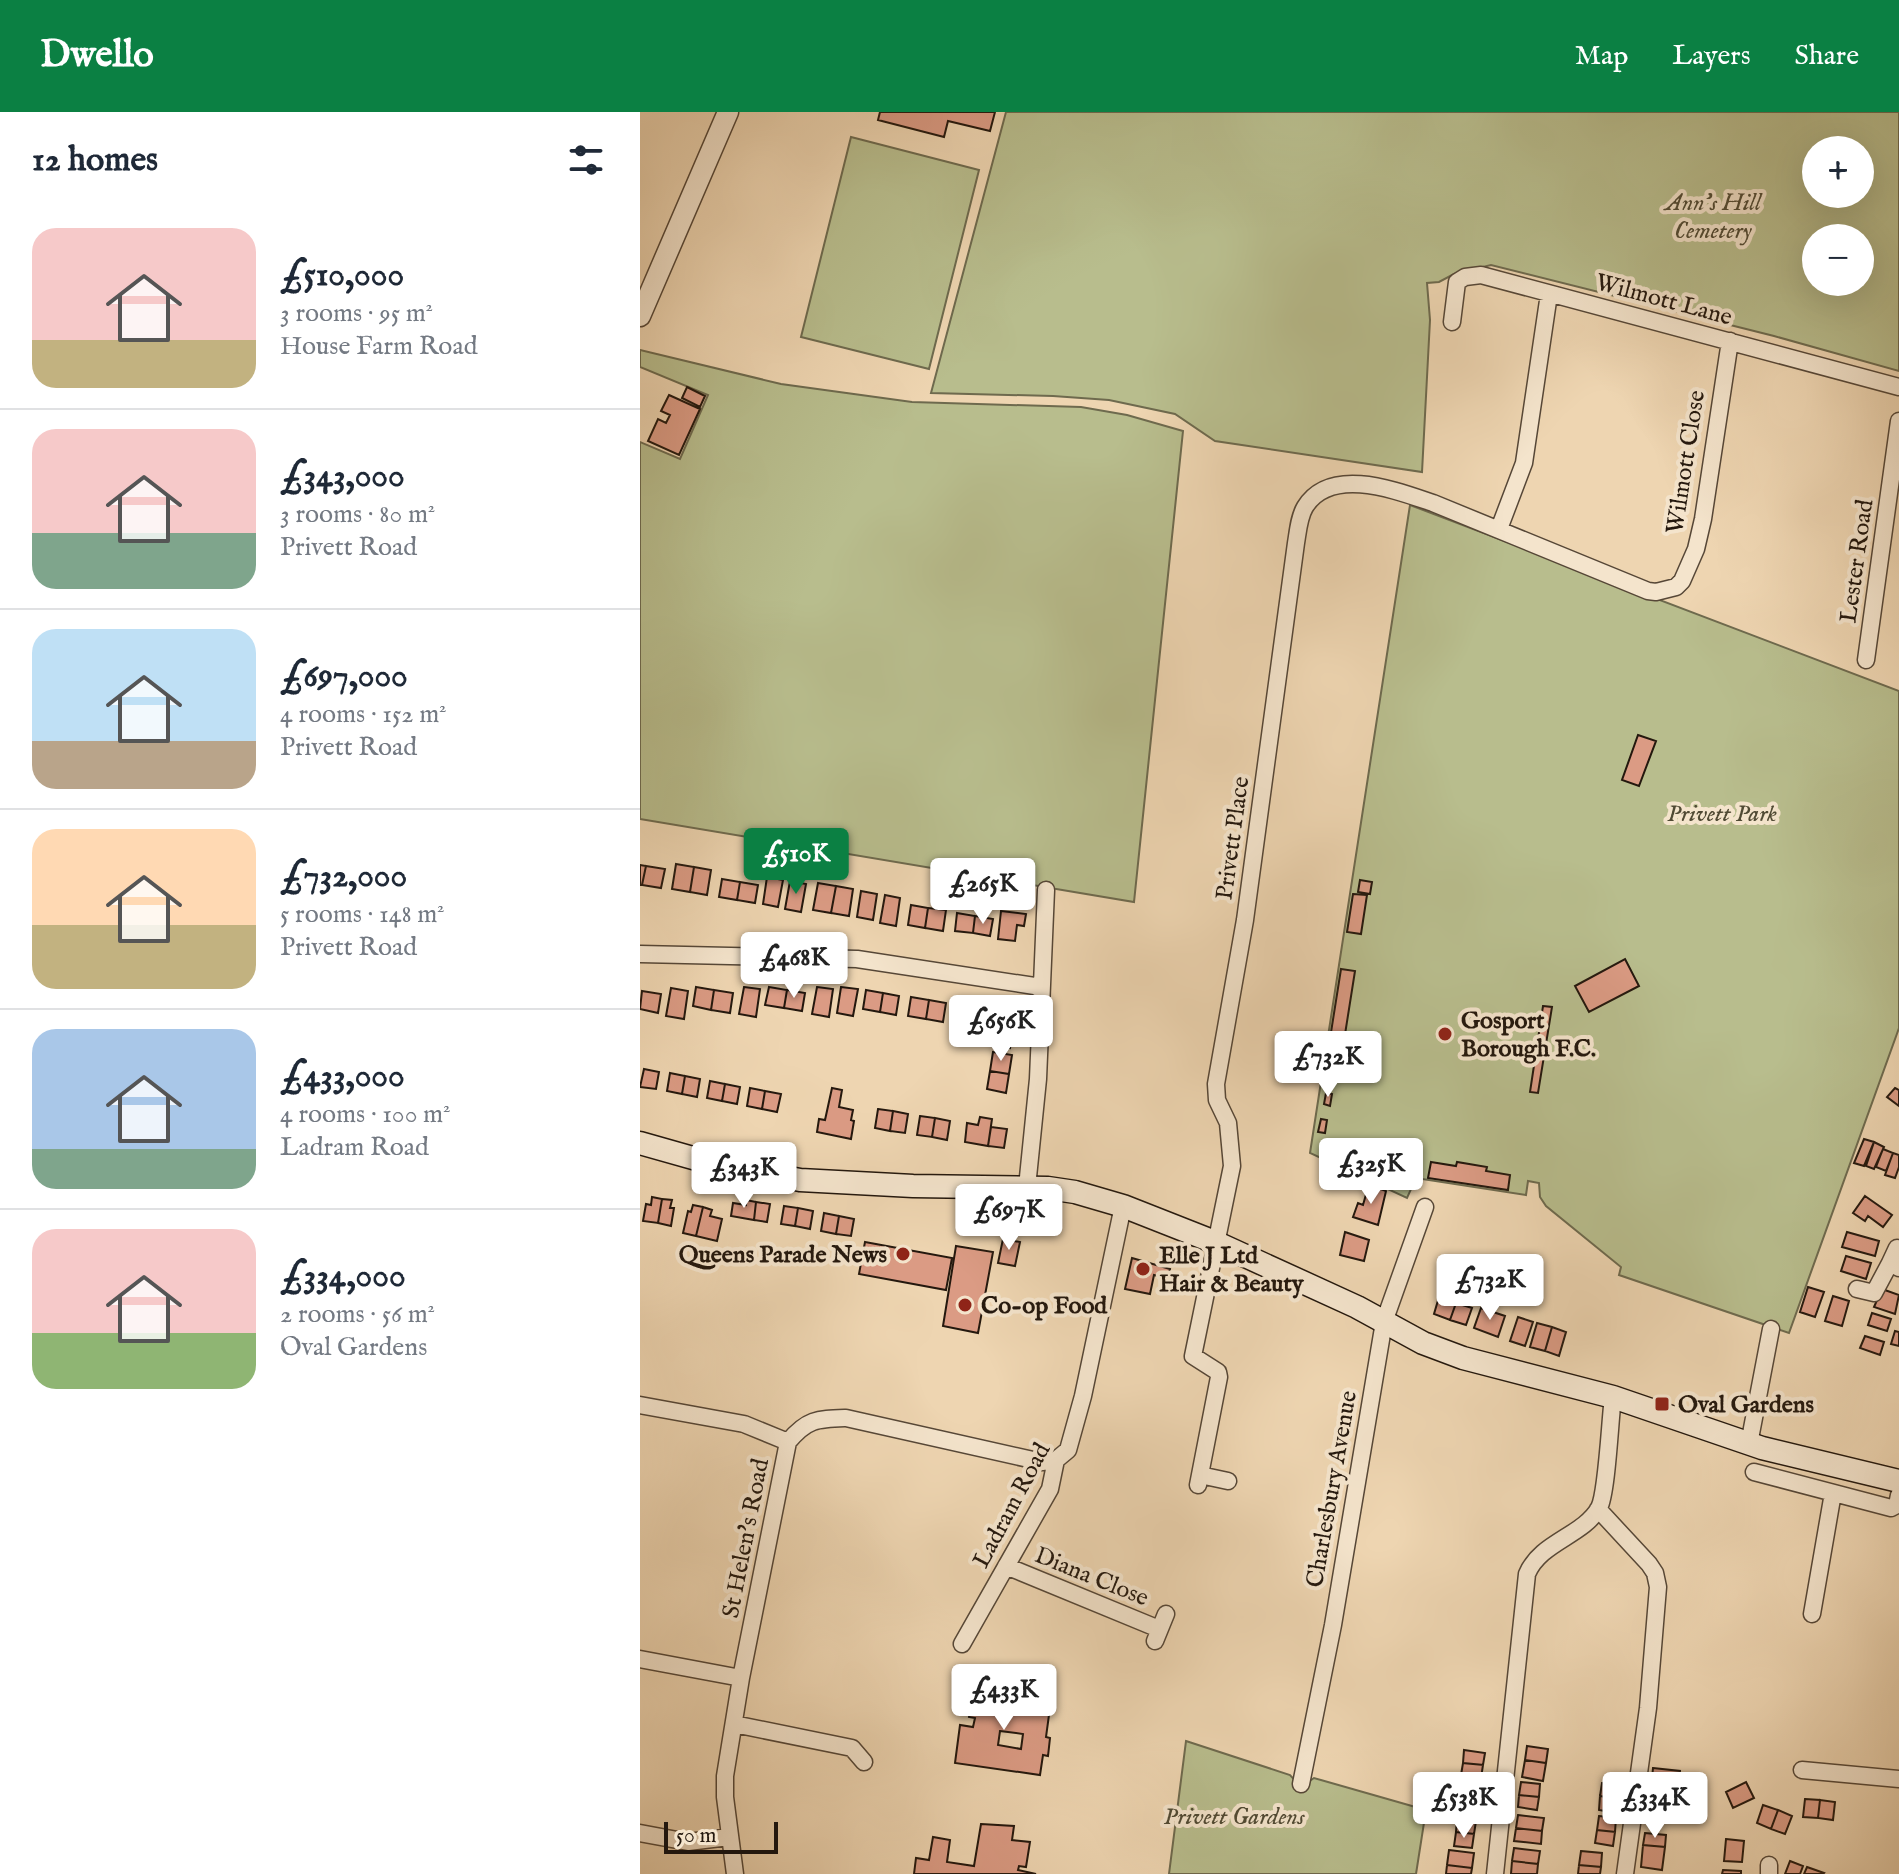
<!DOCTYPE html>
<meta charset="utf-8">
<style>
:root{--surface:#fff;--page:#f6f6f7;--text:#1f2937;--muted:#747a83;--line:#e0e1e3;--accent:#0b8043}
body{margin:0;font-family:"IM FELL English",serif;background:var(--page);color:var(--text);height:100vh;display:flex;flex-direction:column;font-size:30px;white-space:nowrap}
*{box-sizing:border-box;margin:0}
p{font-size:26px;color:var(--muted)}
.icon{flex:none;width:44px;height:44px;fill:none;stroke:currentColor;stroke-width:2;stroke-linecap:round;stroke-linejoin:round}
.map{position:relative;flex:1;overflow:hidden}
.drawer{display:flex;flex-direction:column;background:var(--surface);width:640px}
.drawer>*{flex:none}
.buttons{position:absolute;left:1162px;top:24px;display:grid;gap:16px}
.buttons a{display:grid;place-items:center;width:72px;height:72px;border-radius:50%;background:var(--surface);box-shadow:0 8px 32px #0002;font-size:40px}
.scale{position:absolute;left:24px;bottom:20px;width:114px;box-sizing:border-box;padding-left:8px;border:4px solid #24180e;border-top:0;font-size:22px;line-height:28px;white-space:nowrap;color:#24180e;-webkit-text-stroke:6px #f4e4cc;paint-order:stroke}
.price{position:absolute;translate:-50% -68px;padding:0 18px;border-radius:8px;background:#fff;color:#222;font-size:26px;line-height:52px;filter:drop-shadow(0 2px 4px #0008)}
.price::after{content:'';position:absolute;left:50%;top:48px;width:24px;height:18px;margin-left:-12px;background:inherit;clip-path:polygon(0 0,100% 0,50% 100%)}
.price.active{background:var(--accent);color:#fff}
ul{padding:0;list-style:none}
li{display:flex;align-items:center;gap:24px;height:200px;padding:0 32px}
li+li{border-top:2px solid var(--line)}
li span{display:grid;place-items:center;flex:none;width:224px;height:160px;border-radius:24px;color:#555}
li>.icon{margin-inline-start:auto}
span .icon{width:96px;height:96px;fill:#fffc;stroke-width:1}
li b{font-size:34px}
h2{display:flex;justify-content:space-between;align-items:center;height:96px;padding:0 32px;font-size:34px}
header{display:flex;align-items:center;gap:48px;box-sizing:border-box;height:112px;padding:0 40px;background:var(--accent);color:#fff}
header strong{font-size:38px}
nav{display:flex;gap:44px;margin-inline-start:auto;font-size:28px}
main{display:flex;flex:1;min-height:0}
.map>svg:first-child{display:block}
.green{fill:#b8bd8d;stroke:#6e6a4e;stroke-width:2;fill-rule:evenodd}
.building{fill:#db9b84;stroke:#24180e;stroke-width:2;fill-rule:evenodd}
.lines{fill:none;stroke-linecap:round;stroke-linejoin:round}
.minor-casing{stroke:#564737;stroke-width:19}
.tertiary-casing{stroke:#564737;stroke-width:23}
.secondary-casing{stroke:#24180e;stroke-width:25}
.minor{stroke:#f4e4cc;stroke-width:16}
.tertiary{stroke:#f4e4cc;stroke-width:20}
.secondary{stroke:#f4e4cc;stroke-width:22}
.poi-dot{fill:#8f2418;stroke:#f4e4cc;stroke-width:3}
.labels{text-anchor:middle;stroke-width:8;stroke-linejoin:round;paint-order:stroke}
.park-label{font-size:24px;font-style:italic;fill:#504a34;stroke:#f4e4cc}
.street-label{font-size:24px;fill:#24180e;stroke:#f4e4cc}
.poi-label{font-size:24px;font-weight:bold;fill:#24180e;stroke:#f4e4cc;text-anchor:start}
</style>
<header>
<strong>Dwello</strong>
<nav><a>Map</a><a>Layers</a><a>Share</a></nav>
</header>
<main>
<section class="drawer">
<h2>12 homes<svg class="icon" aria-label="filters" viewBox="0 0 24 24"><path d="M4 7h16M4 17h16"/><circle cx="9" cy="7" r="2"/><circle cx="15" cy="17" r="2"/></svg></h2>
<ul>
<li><span style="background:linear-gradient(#f6c9c9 70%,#c2b280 0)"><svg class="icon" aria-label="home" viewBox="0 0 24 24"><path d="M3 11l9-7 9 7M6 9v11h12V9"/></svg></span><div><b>£510,000</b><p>3 rooms · 95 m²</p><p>House Farm Road</p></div></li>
<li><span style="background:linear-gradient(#f6c9c9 65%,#7fa58c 0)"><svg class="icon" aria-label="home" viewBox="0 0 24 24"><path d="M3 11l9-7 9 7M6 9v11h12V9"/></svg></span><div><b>£343,000</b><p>3 rooms · 80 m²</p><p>Privett Road</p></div></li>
<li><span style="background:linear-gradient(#bfe0f5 70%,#b9a48a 0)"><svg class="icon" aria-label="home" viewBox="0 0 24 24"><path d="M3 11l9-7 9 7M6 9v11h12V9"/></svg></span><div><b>£697,000</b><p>4 rooms · 152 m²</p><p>Privett Road</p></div></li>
<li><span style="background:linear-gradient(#ffd9b3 60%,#c2b280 0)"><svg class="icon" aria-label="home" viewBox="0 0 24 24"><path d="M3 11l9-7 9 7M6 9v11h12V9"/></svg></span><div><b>£732,000</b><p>5 rooms · 148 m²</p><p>Privett Road</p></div></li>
<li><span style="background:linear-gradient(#a9c7e8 75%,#7fa58c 0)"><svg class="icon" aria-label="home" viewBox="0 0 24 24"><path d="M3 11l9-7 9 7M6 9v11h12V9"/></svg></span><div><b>£433,000</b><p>4 rooms · 100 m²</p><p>Ladram Road</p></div></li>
<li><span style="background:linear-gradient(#f6c9c9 65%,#8fb573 0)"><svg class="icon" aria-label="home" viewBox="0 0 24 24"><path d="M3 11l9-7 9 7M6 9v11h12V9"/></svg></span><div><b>£334,000</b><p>2 rooms · 56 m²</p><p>Oval Gardens</p></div></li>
</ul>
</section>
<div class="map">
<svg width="1259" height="1762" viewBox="0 0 1259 1762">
<rect width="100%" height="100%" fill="#eed5b1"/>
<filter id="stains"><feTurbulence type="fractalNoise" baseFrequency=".0025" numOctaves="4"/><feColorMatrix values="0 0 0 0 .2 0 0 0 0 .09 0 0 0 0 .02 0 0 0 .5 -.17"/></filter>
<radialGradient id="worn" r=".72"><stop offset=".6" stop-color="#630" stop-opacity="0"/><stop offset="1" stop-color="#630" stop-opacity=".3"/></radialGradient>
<path class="green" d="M366,0H1259V259L1134,224L851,153L814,162L799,170L787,171L790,208L782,360L575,329L535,302L469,288L413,284L291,281ZM1176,38H1220V82H1176ZM1176,126H1220V170H1176Z
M211,25L339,58L289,257L161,225Z
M0,238L141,272L272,290L441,295L487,303L543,319L494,790L0,707V330L40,347L68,283L0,255Z
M770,393L1259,579V916L1149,1221L979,1163L981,1155L906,1094L900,1085L899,1071L888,1069L886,1083L776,1066L767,1086L670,1041Z
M546,1629L650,1663L661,1675L674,1666L786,1698L776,1762H529Z"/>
<path class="building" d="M240,0H355L350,19L308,9L304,25L238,8Z
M47,275L65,284L60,295L42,286Z
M29,283L60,297L39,343L8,329L18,307L26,311L30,303L21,299Z
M998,623L1016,629L999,674L982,668Z
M36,752L54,755L50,780L32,777Z
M0,753L6,754L2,773H0Z
M6,754L25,757L21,776L2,773Z
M54,755L71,758L67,783L50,780Z
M127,765L143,768L138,795L123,792Z
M82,767L100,770L97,788L79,785Z
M720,768L732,770L730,782L718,780Z
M150,769L166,772L161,800L145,797Z
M100,770L118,773L115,791L97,788Z
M178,771L196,774L191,801L173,798Z
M196,774L213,777L209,804L191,801Z
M221,779L237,782L233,808L217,805Z
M713,782L727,783L721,822L707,820Z
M245,783L260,786L256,814L240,811Z
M271,793L288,796L285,816L268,813Z
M288,796L306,798L303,819L285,816Z
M361,799L386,802L384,814L377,813L375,829L358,827Z
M317,801L335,804L333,821L315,819Z
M335,804L353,807L350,824L333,821Z
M985,847L999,874L949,900L935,874Z
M701,857L715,859L700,954L686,952Z
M56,875L74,878L71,898L53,894Z
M104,875L120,877L116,905L99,902Z
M129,875L147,878L144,896L125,893Z
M177,875L193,877L189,905L172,902Z
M201,875L218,877L213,904L197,901Z
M31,876L48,879L44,907L26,904Z
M74,878L93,881L90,901L71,898Z
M147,878L165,881L162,899L144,896Z
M226,878L243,881L240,900L223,897Z
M2,879L21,882L18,901L0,897Z
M243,881L259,884L256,903L240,900Z
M271,885L289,888L286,907L268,904Z
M289,888L306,891L303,910L286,907Z
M346,892L374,896L371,913L344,909Z
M903,894L912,895L898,981L890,980Z
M345,915L373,919L370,936L342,931Z
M353,940L372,943L369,962L350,959Z
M4,957L19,960L16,977L0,975Z
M350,959L369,962L366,981L347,977Z
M30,961L45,964L42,982L27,979Z
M45,964L60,967L57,985L42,982Z
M70,969L85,972L82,989L67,986Z
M85,972L100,975L97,992L82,989Z
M110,976L125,979L122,997L107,994Z
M192,976L202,978L199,995L213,998L211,1008L214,1009L211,1027L177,1020L179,1007L185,1008Z
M1255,976L1259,978V994L1247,985Z
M125,979L141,982L137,1000L122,997Z
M686,981L692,982L690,994L684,992Z
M238,997L253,999L250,1019L235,1016Z
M253,999L268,1002L265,1021L250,1019Z
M280,1004L295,1006L292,1025L277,1023Z
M340,1005L352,1007L348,1034L325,1030L327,1011L338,1013Z
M295,1006L310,1009L307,1028L292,1025Z
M681,1007L687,1008L685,1021L678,1020Z
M351,1015L367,1017L364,1036L348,1034Z
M1224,1027L1234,1030L1224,1054L1214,1051Z
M1234,1030L1244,1035L1234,1057L1226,1054Z
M1243,1037L1253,1041L1246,1059L1236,1055Z
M1253,1041L1259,1043V1055L1255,1066L1245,1063Z
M791,1050L816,1054L817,1050L847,1055L846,1059L870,1063L868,1078L788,1066Z
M733,1074L746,1079L738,1113L713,1105L718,1091L723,1093L727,1079L731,1080Z
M1225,1084L1252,1103L1243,1115L1228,1104L1225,1109L1213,1101Z
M12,1085L22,1087L18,1111L3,1109L6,1092L11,1093Z
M22,1087L32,1088L30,1096H34L31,1114L18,1111Z
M106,1088L116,1090L114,1108L91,1104L93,1091L106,1093Z
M116,1090L130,1092L127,1110L114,1108Z
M53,1093L63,1095L56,1124L43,1121L48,1099L51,1100Z
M144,1094L158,1096L155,1114L141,1112Z
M63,1095L72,1098L70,1104L82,1107L77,1129L56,1124Z
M158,1096L173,1099L170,1117L155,1114Z
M184,1101L199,1104L196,1122L181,1119Z
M199,1104L214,1107L211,1124L196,1122Z
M705,1120L729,1128L724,1149L700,1143Z
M1207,1120L1239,1129L1235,1144L1202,1135Z
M363,1127L380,1130L375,1154L358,1151Z
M225,1130L312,1146L306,1178L219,1162Z
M316,1134L353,1140L338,1221L303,1214Z
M1206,1144L1231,1151L1226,1167L1201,1159Z
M492,1146L530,1157L528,1166L514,1163L510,1182L485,1177Z
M1168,1175L1184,1180L1175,1205L1160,1200Z
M1242,1177L1259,1183L1255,1202L1234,1195Z
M1193,1184L1209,1189L1202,1214L1185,1209Z
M799,1185L816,1191L810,1208L794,1202Z
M816,1191L832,1196L826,1213L810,1208Z
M841,1196L865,1204L858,1225L834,1216Z
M1232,1201L1251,1207L1247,1219L1228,1213Z
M878,1205L893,1210L885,1234L870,1229Z
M897,1211L912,1215L905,1239L890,1235Z
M912,1215L926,1220L919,1244L905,1239Z
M1255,1219L1259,1220V1234L1251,1232Z
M1225,1224L1244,1230L1240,1243L1220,1236Z
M325,1575L411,1588L406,1625L410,1626L408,1644L403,1643L400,1663L315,1651L320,1613L333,1615L335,1606L329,1605L330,1597L322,1596ZM360,1619L383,1622L381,1637L358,1633Z
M887,1634L908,1637L906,1651L885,1648Z
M824,1638L845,1641L843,1653L823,1651Z
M885,1648L906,1651L903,1669L882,1665Z
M823,1651L843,1653L841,1666L821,1663Z
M1013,1656L1040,1659L1038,1680L1011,1677Z
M881,1670L900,1672L899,1685L879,1683Z
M1106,1670L1114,1686L1093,1696L1086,1680Z
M962,1671L980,1673L978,1687L960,1684Z
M820,1672L840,1674L838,1687L819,1685Z
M879,1683L899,1685L897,1698L878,1695Z
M960,1684L978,1687L976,1701L959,1698Z
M819,1685L838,1687L836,1705L816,1702Z
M1009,1687L1028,1688L1027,1704L1008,1702Z
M1165,1687L1180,1688L1178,1706L1163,1705Z
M1180,1688L1195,1690L1193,1708L1178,1706Z
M1123,1693L1138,1698L1131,1717L1117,1711Z
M1138,1698L1152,1704L1145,1722L1131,1717Z
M878,1703L904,1706L902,1719L876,1716Z
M959,1704L976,1706L975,1720L957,1718Z
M817,1706L836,1709L834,1722L816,1720Z
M341,1712L374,1714L372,1728L390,1730L386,1755L379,1754L378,1758L396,1762H274L276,1746L289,1748L293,1725L310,1728L307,1750L334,1754Z
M876,1716L902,1719L901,1732L874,1729Z
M957,1718L975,1720L973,1734L955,1731Z
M816,1720L834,1722L832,1736L814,1734Z
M1005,1721L1026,1723L1025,1735L1003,1733Z
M1086,1727L1104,1729L1102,1750L1084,1749Z
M1003,1733L1025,1735L1022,1758L1001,1755Z
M874,1736L900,1739L898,1752L872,1749Z
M809,1738L834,1741L832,1756L807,1753Z
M941,1739L962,1741L961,1755L939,1753Z
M872,1749L898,1752L897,1762H871Z
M1150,1749L1163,1754L1160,1762H1145Z
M807,1753L832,1756L831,1762H806Z
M939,1753L961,1755L960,1762H938Z
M1167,1755L1184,1761L1183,1762H1164Z
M1083,1758L1101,1759V1762H1082Z"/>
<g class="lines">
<g class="minor-casing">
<path id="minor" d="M812,210L817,170L825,165L841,163L1259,275
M859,417L884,351L909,182
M1226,548L1259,309
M0,842L217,847L401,875
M387,1075L398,967L406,778
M1250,1151L1257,1136
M1217,1177L1234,1181L1250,1151L1259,1156
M0,1293L104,1312L148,1330
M1109,1332L1131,1217
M1114,1360L1251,1396L1257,1393L1259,1383
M560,1363L588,1369
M558,1373L579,1265L578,1260L553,1244L592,1054L588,1011L577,988L576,972L605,808L656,431C658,419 659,405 665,395C691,353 757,379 793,391L1008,479L1016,480L1036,475L1042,469L1056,437L1063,407L1090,229
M958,1397L1009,1452L1015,1461L1018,1475L1008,1596L985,1762
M366,1454L519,1517
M1172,1502L1193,1381
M515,1529L526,1502
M322,1532L410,1377L416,1348L428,1338L443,1284L483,1094
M0,1547L101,1566
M94,1612L212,1636L224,1650
M1162,1658L1259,1667
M661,1672L693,1513L744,1210L785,1095
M0,1721L48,1730L89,1725
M95,1762L85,1685V1664L101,1566L148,1330C167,1307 177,1307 206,1306L402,1350L416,1348
M855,1762L887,1462C900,1430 943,1424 959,1396C967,1381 970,1307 973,1285
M1129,1762V1753"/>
</g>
<g class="tertiary-casing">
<path id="tertiary" d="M0,204L88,0"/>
</g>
<g class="secondary-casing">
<path id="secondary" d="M0,1031L67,1050L160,1068L273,1074L408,1076L435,1080L483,1094L577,1131L717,1195L783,1231L823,1246L973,1285L1122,1336L1259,1369"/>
</g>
<use href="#minor" class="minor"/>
<use href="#tertiary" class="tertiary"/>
<use href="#secondary" class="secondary"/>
</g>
<g class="poi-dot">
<circle cx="805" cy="922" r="8"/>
<circle cx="263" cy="1142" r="8"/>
<circle cx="503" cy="1157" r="8"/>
<circle cx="325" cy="1193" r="8"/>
<rect x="1014" y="1284" width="16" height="16" rx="4"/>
</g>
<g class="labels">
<g class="park-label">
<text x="1073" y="98">Ann's Hill<tspan x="1073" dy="28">Cemetery</tspan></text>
<text x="1082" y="709">Privett Park</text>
<text x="594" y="1712">Privett Gardens</text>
</g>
<g class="street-label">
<text transform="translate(1024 187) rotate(15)" y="8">Wilmott Lane</text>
<text transform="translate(1045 350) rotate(-81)" y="8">Wilmott Close</text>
<text transform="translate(1216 449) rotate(-82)" y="8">Lester Road</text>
<text transform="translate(592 726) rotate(-82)" y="8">Privett Place</text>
<text transform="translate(691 1377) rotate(-80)" y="8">Charlesbury Avenue</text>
<text transform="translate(371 1393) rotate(-62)" y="8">Ladram Road</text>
<text transform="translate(105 1426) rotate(-79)" y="8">St Helen's Road</text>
<text transform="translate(452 1464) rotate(22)" y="8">Diana Close</text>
</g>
<g class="poi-label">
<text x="821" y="916">Gosport<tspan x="821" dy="28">Borough F.C.</tspan></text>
<text x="247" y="1150" text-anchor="end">Queens Parade News</text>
<text x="519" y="1151">Elle J Ltd<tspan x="519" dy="28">Hair &amp; Beauty</tspan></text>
<text x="341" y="1201">Co-op Food</text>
<text x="1038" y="1300">Oval Gardens</text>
</g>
</g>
<rect width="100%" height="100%" filter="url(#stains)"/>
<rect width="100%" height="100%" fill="url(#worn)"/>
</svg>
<div class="buttons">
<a>+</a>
<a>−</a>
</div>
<div class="scale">50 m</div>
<b class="price active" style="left:156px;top:784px">£510K</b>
<b class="price" style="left:343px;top:814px">£265K</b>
<b class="price" style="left:154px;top:888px">£468K</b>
<b class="price" style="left:361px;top:951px">£656K</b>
<b class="price" style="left:688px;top:987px">£732K</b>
<b class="price" style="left:731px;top:1094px">£325K</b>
<b class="price" style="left:104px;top:1098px">£343K</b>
<b class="price" style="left:369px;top:1140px">£697K</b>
<b class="price" style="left:850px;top:1210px">£732K</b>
<b class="price" style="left:364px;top:1620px">£433K</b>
<b class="price" style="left:824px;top:1728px">£538K</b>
<b class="price" style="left:1015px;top:1728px">£334K</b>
</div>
</main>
